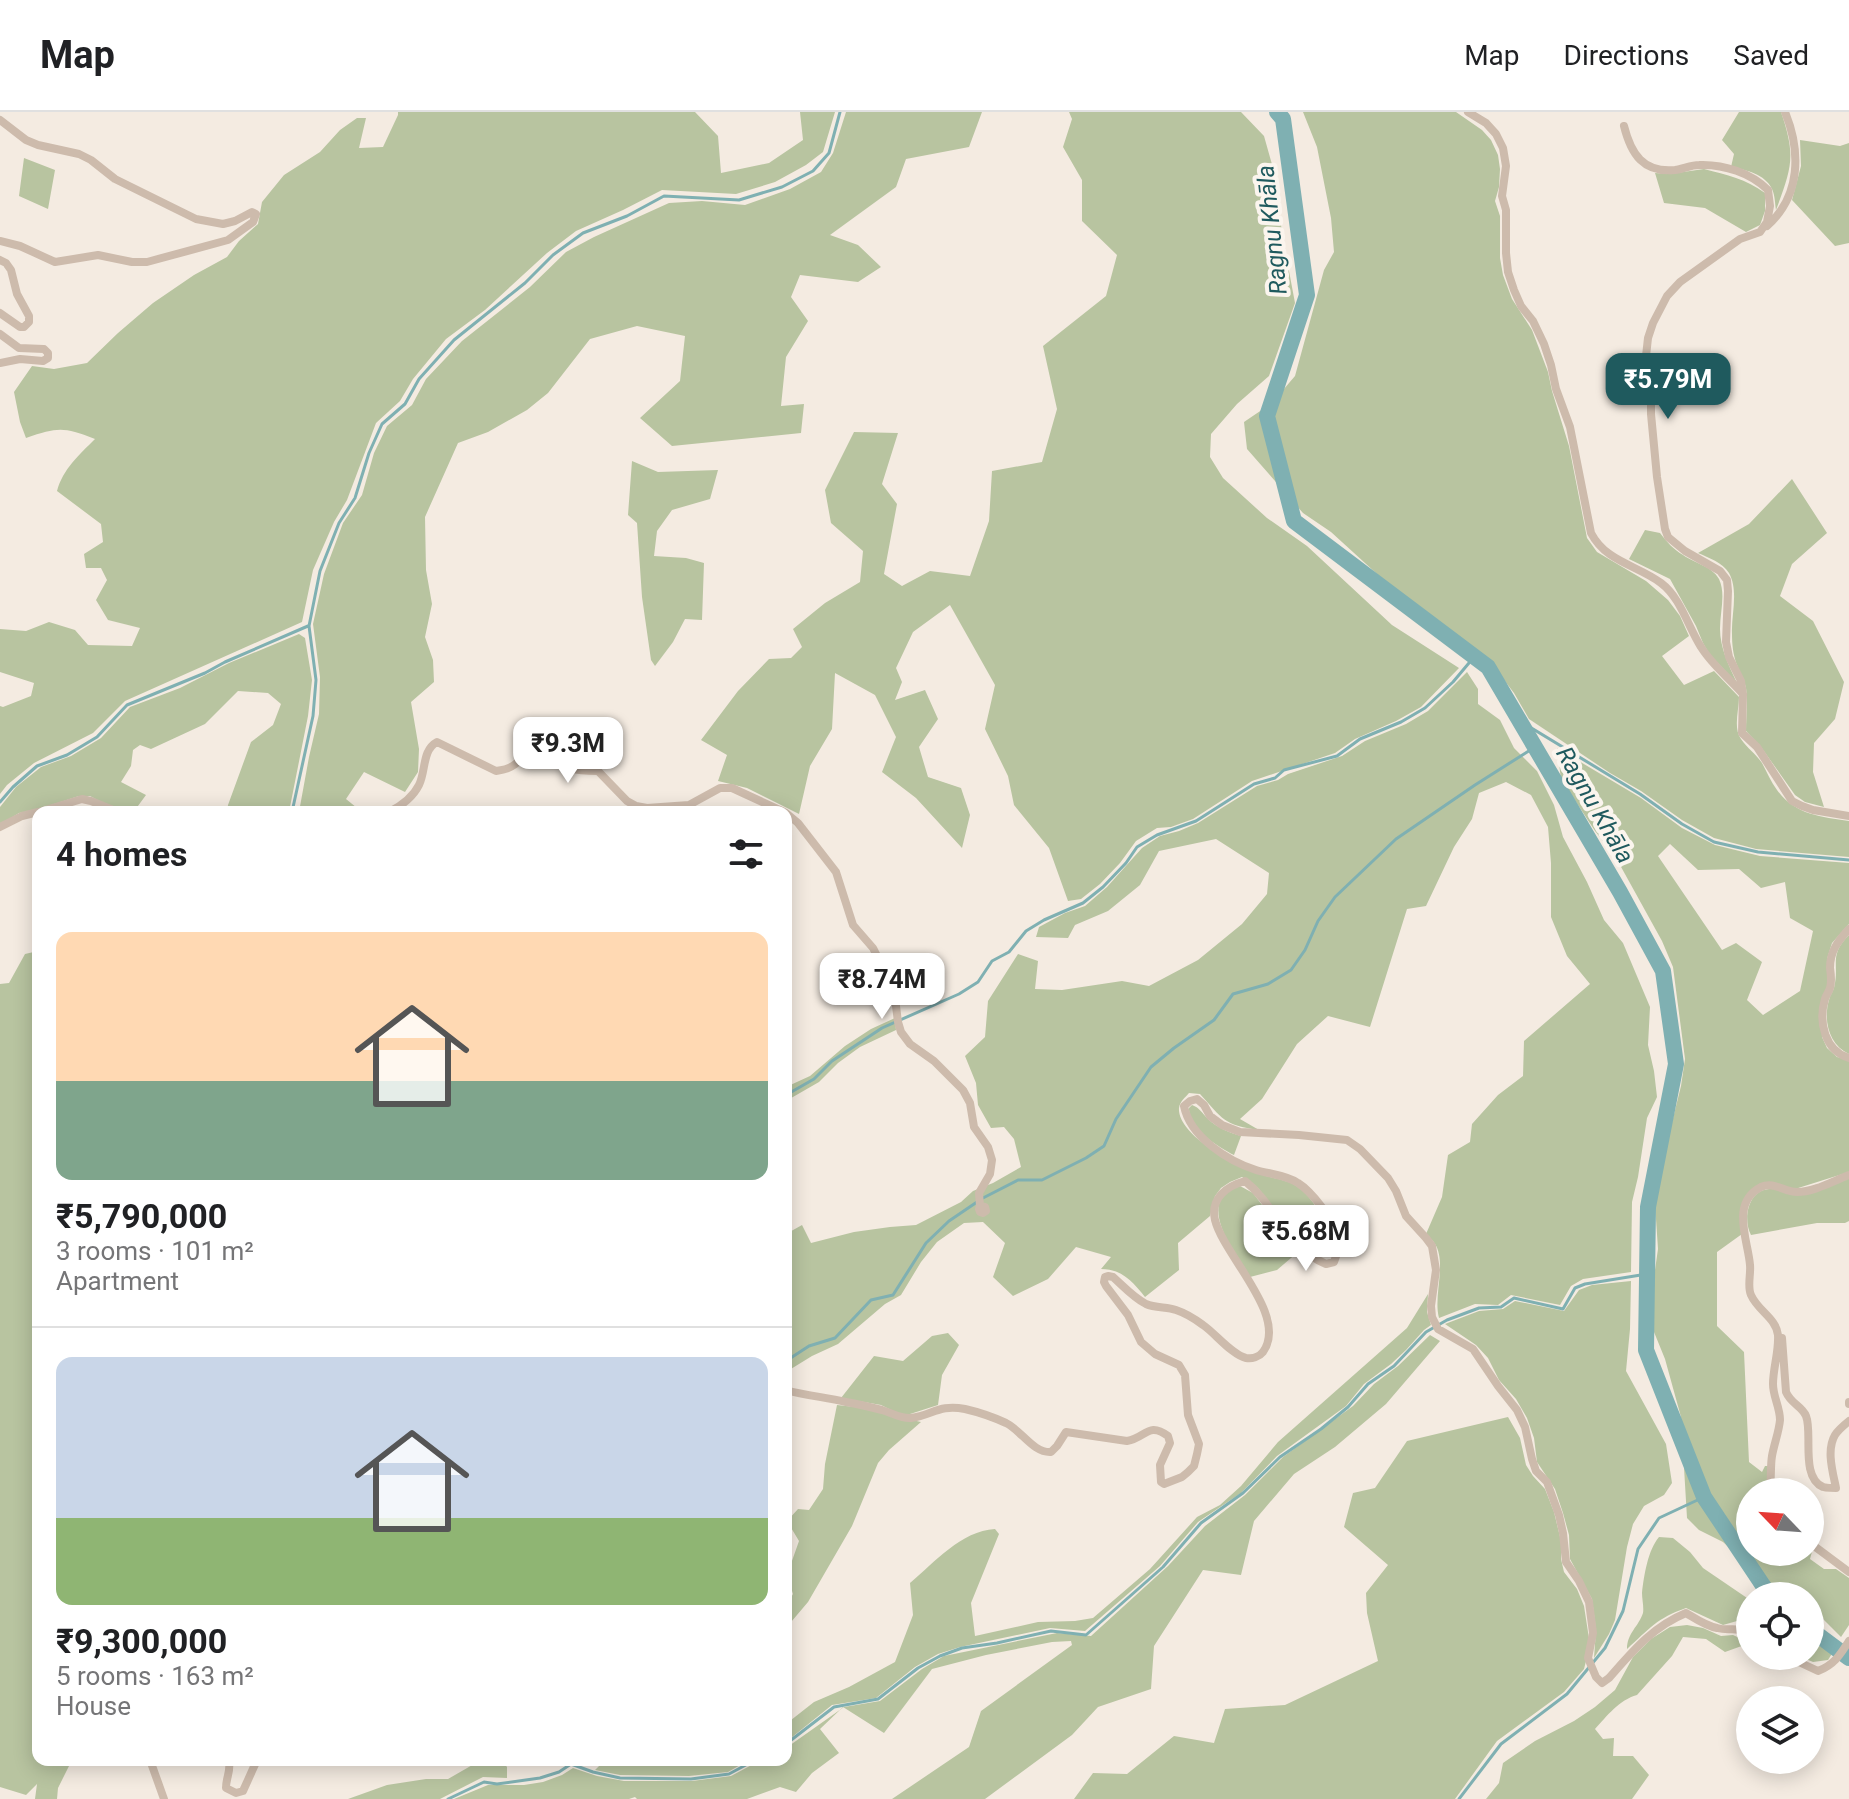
<!DOCTYPE html>
<meta charset="utf-8">
<style>
:root{--surface:#fff;--page:#f2f2f2;--text:#202124;--muted:#757577;--line:#e0e0e0;--accent:#1f5a5e}
body{margin:0;font-family:Roboto,sans-serif;background:var(--page);color:var(--text);height:100vh;display:flex;flex-direction:column;font-size:30px;white-space:nowrap}
*{box-sizing:border-box;margin:0}
p{font-size:26px;color:var(--muted)}
.icon{flex:none;width:44px;height:44px;fill:none;stroke:currentColor;stroke-width:2;stroke-linecap:round;stroke-linejoin:round}
.map{position:relative;flex:1;overflow:hidden}
.sheet{position:absolute;left:32px;top:694px;width:760px;height:960px;display:flex;flex-direction:column;background:var(--surface);border-radius:16px;box-shadow:0 4px 20px #0003}
.sheet>*{flex:none}
.needle{width:52px;rotate:295deg}
.buttons{position:absolute;left:1736px;top:1366px;display:grid;gap:16px}
.buttons a{display:grid;place-items:center;width:88px;height:88px;border-radius:50%;background:var(--surface);box-shadow:0 4px 20px #0003;font-size:40px}
.price{position:absolute;translate:-50% -68px;padding:0 18px;border-radius:16px;background:#fff;color:#222;font-size:26px;line-height:52px;filter:drop-shadow(0 2px 4px #0008)}
.price::after{content:'';position:absolute;left:50%;top:48px;width:24px;height:18px;margin-left:-12px;background:inherit;clip-path:polygon(0 0,100% 0,50% 100%)}
.price.current{background:var(--accent);color:#fff}
ul{padding:0;list-style:none}
li{display:grid;align-content:center;gap:16px;height:424px;padding:0 24px}
li+li{border-top:2px solid var(--line)}
li span{display:grid;place-items:center;height:248px;border-radius:16px;color:#555}
li>.icon{margin-inline-start:auto}
span .icon{width:144px;height:144px;fill:#fffc;stroke-width:1}
li b{font-size:34px}
h2{display:flex;justify-content:space-between;align-items:center;height:96px;padding:0 24px;font-size:34px}
header{display:flex;align-items:center;gap:48px;box-sizing:border-box;height:112px;padding:0 40px;background:var(--surface);border-bottom:2px solid var(--line)}
header strong{font-size:38px}
nav{display:flex;gap:44px;margin-inline-start:auto;font-size:28px}
.map>svg:first-child{display:block}
.green{fill:#b8c4a0;fill-rule:evenodd}
.lines{fill:none;stroke-linecap:round;stroke-linejoin:round}
.stream{stroke:#7fb0b2;stroke-width:3}
.river{stroke:#7fb0b2;stroke-width:16}
.minor{stroke:#cdbbac;stroke-width:8}
.labels{text-anchor:middle;stroke-width:8;stroke-linejoin:round;paint-order:stroke}
.water-label{font-size:24px;font-style:italic;fill:#1f5a5e;stroke:#fbf5ee}
</style>
<header>
<strong>Map</strong>
<nav><a>Map</a><a>Directions</a><a>Saved</a></nav>
</header>
<div class="map">
<svg width="1849" height="1687" viewBox="0 0 1849 1687">
<rect width="100%" height="100%" fill="#f4ebe1"/>
<path class="green" d="M398,0H695L718,24L721,61L769,51L803,28L800,0H835L823,40L806,53L775,70L736,82L662,78L623,98L576,119L547,141L485,198L446,227L413,267L400,289L376,311L347,388L334,410L313,458L302,510L125,589L93,621L34,651L7,673L0,682V594L3,595L31,584L34,571L0,560V517L26,519L49,510L75,518L88,533L132,534L140,516L108,508L96,488L107,468L101,456H86L84,442L103,430L101,412L57,379C63,357 79,343 95,327C63,315 59,315 26,326L20,310L14,280L32,254L54,257L87,251L118,221L153,191L194,163L227,145L239,129L258,112L262,90L284,63L320,40L340,18L357,6H366L359,36L383,35L398,3Z
M846,0H982L969,35L906,47L896,75L830,123L858,133L881,155L858,170L800,163L791,185L808,209L786,245L781,294L804,292L801,321L672,334L640,306L680,269L685,224L637,214L590,227L548,281L527,298L488,320L458,331L425,405L426,458L432,492L425,525L433,548L434,570L411,590L419,637L418,660L405,680L364,660L346,687L362,700H299L309,645L319,602L320,565L313,512L324,462L343,411L362,383L374,341L387,314L412,293L426,267L462,229L530,175L566,140L594,125L669,91L702,89L745,93L790,77L821,60L833,41Z
M1069,0H1241L1264,24L1273,56L1283,127L1295,191L1269,264L1237,292L1211,322L1210,345L1223,366L1267,406L1307,434L1392,513L1459,556L1421,595L1396,609L1355,627L1335,641L1252,669L1193,707L1171,715L1157,716L1136,729L1120,751L1100,772L1081,787L1068,789L1049,736L1014,693L1008,664L985,617L995,573L950,493L913,520L896,556L902,570L895,588L925,578L938,607L919,635L928,665L961,676L970,703L962,736L916,686L882,660L896,625L875,583L835,561L832,617L810,654L799,702L747,676L718,669L727,643L701,628L738,579L769,547L791,546L802,535L793,517L825,491L860,470L863,439L831,411L825,378L854,320L898,321L882,372L897,392L884,462L902,474L930,459L970,464L989,409L992,359L1042,350L1057,297L1043,234L1106,184L1117,143L1082,109V68L1063,35L1072,7Z
M1303,0H1456L1482,18L1491,28L1498,43L1500,57L1499,75L1495,89L1500,104V146L1503,163L1512,187L1532,218L1548,260L1552,279L1569,334L1587,426L1597,440L1646,469L1668,488L1680,504L1689,524L1662,544L1684,573L1714,559L1739,585C1739,598 1733,616 1741,627C1747,636 1756,642 1762,651C1767,660 1771,670 1777,678C1795,703 1821,705 1849,709V745L1756,737L1714,726L1682,708L1641,679L1610,661L1529,607L1514,581L1495,556L1478,540L1441,515L1388,472L1331,420L1303,401L1247,337L1244,310L1272,291L1295,264L1324,158L1334,140L1331,106L1317,35Z
M1739,0H1781C1796,44 1792,55 1776,98C1775,92 1775,83 1772,77C1765,62 1746,58 1731,55L1734,42L1722,28Z
M1800,28L1840,34L1849,31V131L1835,134L1792,88L1801,54Z
M24,46L55,58L48,97L19,84Z
M1704,57C1727,63 1746,67 1765,81V99L1760,113L1746,120L1705,96L1664,91L1655,61L1669,62Z
M632,349L658,360L718,358L710,387L672,398L657,419L654,444L686,446L704,451L702,508L685,507L673,530L655,554L651,548L642,485L637,411L628,403Z
M1792,367L1827,421L1792,452L1780,484L1813,509L1844,570L1835,607L1814,631L1813,660L1824,695L1805,690L1795,683L1761,635L1746,619C1746,605 1748,590 1746,576C1744,567 1740,561 1737,553C1733,543 1732,532 1732,522C1731,503 1739,479 1729,461C1722,450 1709,446 1698,441L1749,412Z
M1645,418L1660,421C1667,430 1673,437 1683,443C1694,451 1712,454 1719,467C1726,482 1720,500 1720,517C1720,536 1729,554 1737,571L1710,543L1703,531L1696,514L1670,467L1629,447Z
M299,522L305,526L312,568L308,604L289,700H227L228,693L251,630L273,613L281,592L268,581L238,579L205,612L151,637L140,633L133,638L131,654L121,670L146,683L135,698L126,699L103,691L90,684H79L33,699L19,701L0,713V695L16,675L41,655L71,644L101,626L130,595L180,576L229,551Z
M1467,560L1478,577V592L1500,608L1514,636L1537,659L1554,693L1563,725L1587,770L1604,808L1623,831L1650,895L1648,933L1654,959L1657,985L1647,1006L1638,1065L1632,1090L1631,1160L1583,1167L1571,1174L1560,1193L1511,1183L1498,1193L1475,1192L1439,1206C1433,1184 1447,1151 1435,1132C1433,1128 1429,1125 1426,1122L1442,1085L1448,1043L1470,1030L1472,1012L1498,983L1523,964L1524,929L1590,872L1567,844L1551,805V751L1548,715L1531,683L1506,670L1479,681L1472,707L1454,735L1426,794L1407,797L1370,915L1328,904L1297,932L1262,987L1240,1007L1259,1018C1223,1013 1223,1007 1200,982L1189,981C1185,986 1180,989 1179,996C1177,1023 1235,1053 1257,1061C1269,1066 1287,1067 1298,1075C1313,1085 1320,1105 1334,1117L1335,1130L1334,1142C1301,1156 1276,1096 1258,1076C1254,1072 1247,1068 1242,1065L1230,1070L1221,1076L1215,1084L1210,1104L1178,1131L1179,1158L1145,1185C1133,1170 1122,1157 1101,1157L1111,1145L1076,1135L1048,1167L1013,1184L993,1165L1005,1131L983,1110L964,1111L937,1130L921,1150L901,1183L885,1192L838,1232L812,1244L786,1260V1122L802,1113L811,1131L854,1120L890,1115L916,1113L961,1090L973,1079L993,1071L1021,1055L1014,1027L1004,1015L991,1016L978,993L976,971L965,944L985,925L988,889L1018,842L1038,849L1035,877L1062,878L1122,869L1149,874L1198,848L1242,812L1267,782L1269,761L1216,727L1159,739L1140,773L1108,799L1075,813L1068,826L1036,825L1039,815L1065,801L1085,794L1107,775L1142,736L1160,724L1179,719L1198,711L1257,674L1278,668L1288,662L1342,644L1365,629L1406,612L1428,599Z
M1557,636L1641,686L1682,716L1715,733L1760,744L1849,751V812L1832,831L1827,847L1828,870L1822,925L1827,936L1837,945L1849,948V1060L1795,1077L1759,1074C1744,1092 1737,1097 1742,1122L1717,1140V1214L1744,1240L1749,1350L1762,1360L1765,1354H1768L1769,1364L1764,1380H1750V1440H1810V1434L1813,1436L1810,1447L1824,1457H1836L1849,1466V1513L1841,1525L1820,1504L1810,1498V1484H1777L1773,1482L1759,1463L1723,1430L1699,1418L1687,1406L1681,1305L1665,1247L1654,1220L1650,1193L1658,1137L1655,1092L1657,1071L1681,974L1685,947L1673,855L1662,829L1615,744L1595,719L1561,667ZM1670,732L1698,758L1739,757L1761,776L1785,770L1790,806L1813,819L1800,879L1763,903L1747,888L1762,850L1736,831L1722,838L1658,744Z
M1849,823V942C1829,933 1823,908 1829,888C1830,883 1833,880 1834,876C1840,852 1828,844 1849,823Z
M38,839V1648H72L58,1676L57,1687H35L37,1672L26,1683L0,1675V872L9,871L25,842Z
M895,906L896,918L860,935L838,951L819,970L786,989V975L810,964L845,934L871,917Z
M1192,993C1200,996 1202,1001 1208,1007C1218,1016 1228,1020 1241,1024L1234,1043C1218,1035 1188,1016 1189,996Z
M1849,1066V1109L1845,1111H1817L1751,1123C1743,1108 1747,1079 1769,1077C1779,1075 1789,1083 1800,1081C1816,1078 1833,1071 1849,1066Z
M1240,1074L1253,1081L1298,1140L1277,1158L1250,1165C1238,1146 1201,1099 1228,1078C1232,1076 1236,1076 1240,1074Z
M1631,1169L1630,1217L1626,1259L1666,1332L1672,1371L1664,1383L1644,1394L1633,1412L1627,1435L1615,1508L1609,1522L1594,1546L1596,1518L1592,1487L1570,1447L1569,1423L1563,1401L1555,1377L1537,1350L1534,1326L1527,1306L1516,1287L1499,1268L1488,1246L1476,1233L1445,1212L1479,1199L1503,1197L1515,1189L1564,1199L1579,1178L1592,1173Z
M1428,1182L1427,1200L1431,1213L1424,1218L1406,1238L1391,1252L1364,1272L1346,1294L1277,1344L1241,1381L1198,1410L1160,1454L1085,1519L1050,1516L960,1535L938,1542L915,1555L876,1586L832,1593L786,1630V1612L814,1590L849,1575L895,1550L913,1503L910,1471C935,1450 961,1419 995,1417L999,1422L971,1491L975,1524L1038,1510L1075,1509L1093,1506L1150,1457L1197,1405L1220,1393L1241,1374L1278,1330L1407,1216Z
M948,1221L959,1233L942,1263L938,1293L907,1303L895,1300L881,1293L841,1286L874,1244L903,1249L932,1224Z
M1430,1223L1440,1229L1386,1292L1335,1335L1294,1362L1254,1409L1241,1463L1203,1458L1154,1534L1151,1577L1098,1595L1072,1623L985,1687H892L969,1635L981,1599L1072,1533L1071,1529L1052,1530L986,1543L932,1557L884,1621L843,1595L820,1617L839,1641L812,1661L796,1680L780,1675L747,1687H637L635,1685L629,1687H454L488,1673H524L543,1670L562,1663L573,1656L597,1664L624,1669H692L731,1664L761,1648H786V1636L844,1595L880,1589L922,1557L944,1544L1057,1521L1091,1524L1168,1454L1205,1414L1245,1383L1283,1345L1353,1294L1374,1272L1398,1254Z
M837,1293L855,1295L921,1310L889,1338L878,1351L852,1414L808,1490L786,1516V1494L793,1482L787,1463L799,1429L787,1409L798,1397L809,1398L823,1377L825,1352Z
M1508,1305L1520,1326L1526,1353L1533,1364L1545,1377L1554,1400L1561,1429V1447L1564,1460L1577,1477L1584,1494L1590,1533L1584,1557L1564,1580L1497,1629L1455,1687H1074L1093,1661L1127,1662L1174,1624L1214,1631L1225,1597L1285,1593L1378,1549L1367,1501L1366,1481L1388,1453L1344,1415L1353,1381L1375,1376L1407,1329Z
M1659,1425L1673,1426L1690,1440L1703,1456L1750,1488V1517L1737,1509L1723,1513L1686,1496C1657,1506 1649,1517 1627,1537C1627,1521 1639,1514 1643,1501C1644,1495 1642,1487 1642,1481C1644,1463 1648,1438 1659,1425Z
M1687,1513L1703,1516L1721,1524L1733,1523L1750,1531L1725,1540L1706,1527L1683,1525L1672,1544L1637,1583C1619,1588 1607,1604 1595,1617L1603,1627L1614,1626L1613,1644H1633L1649,1663L1632,1687H1486L1499,1671L1503,1651L1535,1629L1574,1609L1595,1595L1615,1578L1633,1545L1651,1527L1670,1515Z
M1810,1530L1833,1540L1828,1548L1813,1550L1799,1544H1810Z
M481,1648H501L507,1655V1666L483,1665L440,1687H348L387,1673L426,1667H448Z
M605,1648H749L728,1660L689,1664L620,1663L595,1658Z"/>
<g class="lines">
<path class="stream" d="M1520,609L1640,682L1682,712L1714,730L1758,740L1849,748
M0,690L13,675L37,654L67,643L97,625L127,593L205,561L225,550L308,514
M292,700L313,604L316,568L309,514L320,459L339,411L355,386L369,341L382,312L405,292L419,267L454,228L525,171L553,143L583,121L627,104L664,84L739,88L782,75L813,59L829,41L840,0
M786,983L814,967L832,949L882,916L959,882L978,870L992,849L1009,840L1026,819L1044,808L1083,791L1103,775L1126,751L1137,735L1157,723L1196,709L1254,672L1275,666L1284,658L1337,644L1360,627L1401,610L1425,596L1453,570L1474,545
M983,1086L1018,1068H1042L1086,1046L1104,1034L1116,1007L1151,955L1174,936L1214,908L1233,882L1268,872L1291,858L1305,838L1318,809L1335,785L1396,727L1475,673L1535,635
M786,1249L809,1234L835,1226L871,1188L893,1183L926,1131L949,1109L977,1090
M786,1632L834,1595L878,1587L918,1556L940,1544L962,1536L997,1531L1051,1519L1086,1523L1163,1455L1201,1411L1243,1381L1280,1345L1321,1317L1348,1295L1368,1272L1394,1254L1426,1220L1447,1208L1479,1196L1501,1195L1514,1186L1563,1197L1575,1176L1585,1172L1647,1162
M448,1687L484,1670L497,1672L540,1666L559,1660L571,1652L593,1660L620,1666L691,1667L729,1662L755,1648
M1459,1687L1501,1632L1567,1582L1605,1536L1623,1499L1638,1437L1659,1406L1704,1385"/>
<path class="river" d="M1277,0L1283,7L1307,183L1267,304L1294,409L1488,555L1620,780L1663,859L1676,952L1648,1095L1646,1238L1704,1385L1770,1484
M1810,1517L1849,1546"/>
<path class="minor" d="M1468,0L1486,11L1496,22L1503,36L1506,54L1502,84L1506,98V141L1508,160L1514,178L1521,194L1533,209L1544,232L1551,253L1556,277L1570,315L1591,421C1606,450 1637,453 1661,471C1681,486 1688,515 1701,535C1712,553 1729,566 1743,582
M0,8L26,28L38,33L79,42L91,48L115,67L196,107L223,112L235,109L252,100L256,102L253,110L228,128L147,150H132L98,143L55,150L20,134L0,129
M1624,14C1631,42 1643,61 1675,58C1683,57 1691,53 1699,53C1724,52 1751,61 1768,78L1770,94L1767,110L1760,120L1740,127L1680,170L1667,184L1653,211L1648,226L1645,253L1651,285V302L1657,365L1665,417L1668,425L1685,439L1720,459L1727,468L1728,479L1726,530L1729,545L1741,569L1743,583L1742,621L1757,635L1792,689L1802,694L1813,698L1849,704
M1767,114C1801,84 1801,39 1785,0
M0,148L6,151L11,158L17,182L29,204V210L24,215H20L0,201
M0,222L19,236L44,237L48,241V246L43,249L20,247L0,251
M39,700L82,687L91,689L118,700
M389,700C401,694 413,685 419,673C426,659 422,638 437,630L496,659C503,658 509,657 514,653C523,647 533,632 546,634C558,635 558,649 567,655C577,660 587,658 598,659L627,689L636,694L647,696L689,693L720,676H732L784,700
M786,701L798,711L836,760L853,813L873,836L894,878L898,910L901,920L910,932L934,949L963,978L970,991L974,1015L988,1035L992,1048L990,1062L979,1081L980,1094L985,1095L986,1099L983,1101L980,1100L979,1097L980,1094
M0,715L22,704L38,700
M1849,817C1838,829 1830,839 1830,856C1831,863 1832,869 1830,876C1829,880 1826,883 1825,887C1818,910 1825,939 1849,946
M1782,1226L1786,1280C1791,1292 1802,1294 1806,1304C1813,1321 1800,1365 1823,1375C1824,1376 1834,1376 1836,1376C1833,1361 1826,1338 1835,1323C1838,1318 1844,1313 1849,1309
M786,1278C806,1284 826,1285 846,1290C858,1292 870,1295 882,1298C892,1301 901,1307 911,1306C933,1303 939,1292 965,1297C978,1300 993,1305 1006,1311C1022,1319 1033,1341 1051,1340L1057,1334L1066,1320L1127,1329C1146,1326 1148,1309 1168,1324L1170,1331L1160,1353L1161,1370L1164,1372L1182,1365L1188,1360L1194,1354L1197,1342L1199,1332L1188,1303L1185,1263L1179,1253L1155,1242L1141,1230L1128,1203L1106,1174L1104,1170L1105,1165L1108,1164L1113,1165C1123,1174 1134,1186 1146,1192C1155,1196 1167,1195 1176,1198C1185,1201 1195,1207 1203,1213C1215,1221 1232,1243 1246,1246C1252,1247 1259,1245 1263,1240C1289,1204 1224,1144 1215,1108C1210,1086 1227,1074 1245,1069C1278,1095 1282,1133 1326,1152L1334,1150C1337,1141 1340,1135 1338,1125C1336,1110 1311,1079 1298,1071C1286,1063 1269,1062 1256,1058C1228,1049 1190,1025 1184,994L1190,989L1197,987L1204,993L1210,1004L1222,1013L1240,1020L1299,1023L1347,1028L1360,1037L1388,1066L1396,1079L1406,1104L1426,1126L1432,1134L1436,1158L1431,1194L1432,1205L1438,1217L1473,1237L1498,1274L1517,1298L1525,1315L1532,1347L1536,1359L1547,1370L1559,1403L1563,1421L1566,1450L1579,1469L1589,1490L1593,1521L1588,1546L1596,1565L1602,1571L1609,1566C1632,1540 1652,1515 1686,1501C1696,1507 1706,1514 1717,1516C1732,1520 1734,1513 1750,1523
M1849,1290V1292
M1769,1380C1772,1368 1770,1356 1772,1344C1774,1332 1779,1320 1780,1308C1780,1295 1773,1285 1773,1272C1773,1256 1779,1240 1778,1223C1776,1206 1758,1199 1751,1183C1747,1175 1751,1162 1750,1153C1748,1128 1730,1091 1761,1075C1774,1069 1784,1080 1797,1080C1814,1080 1833,1069 1849,1063
M1810,1431L1849,1460
M1786,1544L1818,1559C1834,1553 1840,1543 1849,1529
M150,1648L164,1687
M229,1648C231,1660 226,1665 226,1676L236,1681L243,1679L257,1648"/>
</g>
<g class="labels">
<g class="water-label">
<text transform="translate(1272 118) rotate(-96)" y="8">Ragnu Khāla</text>
<text transform="translate(1595 693) rotate(60)" y="8">Ragnu Khāla</text>
</g>
</g>
</svg>
<div class="buttons">
<a><svg class="needle" viewBox="-14 -14 28 28"><path d="M0-13l5 13h-10z" fill="#e53935"/><path d="M0 13l5-13h-10z" fill="#757577"/></svg></a>
<a><svg class="icon" aria-label="locate" viewBox="0 0 24 24"><circle cx="12" cy="12" r="6"/><path d="M12 2v4M12 18v4M2 12h4M18 12h4"/></svg></a>
<a><svg class="icon" aria-label="layers" viewBox="0 0 24 24"><path d="M12 4l9 5-9 5-9-5zM3 14l9 5 9-5"/></svg></a>
</div>
<b class="price current" style="left:1668px;top:309px">₹5.79M</b>
<b class="price" style="left:568px;top:673px">₹9.3M</b>
<b class="price" style="left:882px;top:909px">₹8.74M</b>
<b class="price" style="left:1306px;top:1161px">₹5.68M</b>
<section class="sheet">
<h2>4 homes<svg class="icon" aria-label="filters" viewBox="0 0 24 24"><path d="M4 7h16M4 17h16"/><circle cx="9" cy="7" r="2"/><circle cx="15" cy="17" r="2"/></svg></h2>
<ul>
<li><span style="background:linear-gradient(#ffd9b3 60%,#7fa58c 0)"><svg class="icon" aria-label="home" viewBox="0 0 24 24"><path d="M3 11l9-7 9 7M6 9v11h12V9"/></svg></span><div><b>₹5,790,000</b><p>3 rooms · 101 m²</p><p>Apartment</p></div></li>
<li><span style="background:linear-gradient(#c9d6e8 65%,#8fb573 0)"><svg class="icon" aria-label="home" viewBox="0 0 24 24"><path d="M3 11l9-7 9 7M6 9v11h12V9"/></svg></span><div><b>₹9,300,000</b><p>5 rooms · 163 m²</p><p>House</p></div></li>
</ul>
</section>
</div>
